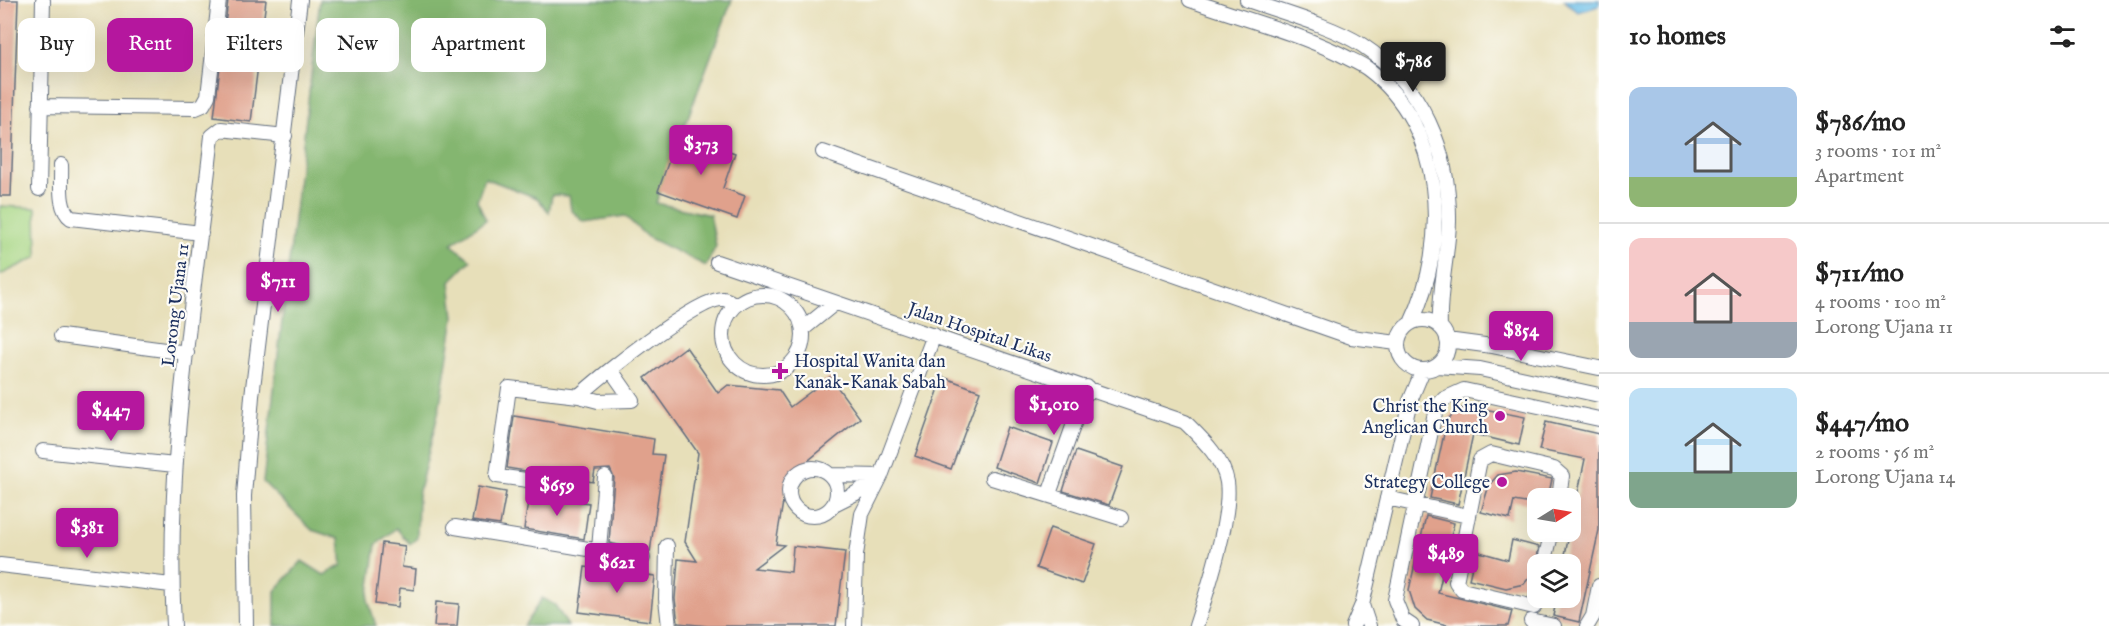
<!DOCTYPE html>
<meta charset="utf-8">
<style>
:root{--surface:#fff;--page:#f6f6f6;--text:#222;--muted:#767676;--line:#e0e0e0;--accent:#b5179e}
body{margin:0;font-family:"IM FELL English",serif;background:var(--page);color:var(--text);height:100vh;display:flex;flex-direction:column;font-size:22px;white-space:nowrap}
*{box-sizing:border-box;margin:0}
p{font-size:20px;color:var(--muted)}
.icon{flex:none;width:33px;height:33px;fill:none;stroke:currentColor;stroke-width:2;stroke-linecap:round;stroke-linejoin:round}
.map{position:relative;flex:1;overflow:hidden}
.sheet{display:flex;flex-direction:column;background:var(--surface);width:510px}
.sheet>*{flex:none}
.guide{position:absolute;left:18px;top:18px;width:570px;height:54px;display:flex;gap:12px}
.needle{width:39px;rotate:79deg}
.buttons{position:absolute;left:1527px;top:488px;display:grid;gap:12px}
.buttons a{display:grid;place-items:center;width:54px;height:54px;border-radius:12px;background:var(--surface);box-shadow:0 6px 24px #0002;font-size:30px}
.price{position:absolute;translate:-50% -51px;padding:0 14px;border-radius:6px;background:var(--accent);color:#fff;font-size:20px;line-height:39px;filter:drop-shadow(0 2px 3px #0008)}
.price::after{content:'';position:absolute;left:50%;top:36px;width:18px;height:14px;margin-left:-9px;background:inherit;clip-path:polygon(0 0,100% 0,50% 100%)}
.price.active{background:#222;color:#fff}
ul{padding:0;list-style:none}
li{display:flex;align-items:center;gap:18px;height:150px;padding:0 30px}
li+li{border-top:2px solid var(--line)}
li span{display:grid;place-items:center;flex:none;width:168px;height:120px;border-radius:12px;color:#555}
li>.icon{margin-inline-start:auto}
span .icon{width:72px;height:72px;fill:#fffc;stroke-width:1}
li b{font-size:26px}
h2{display:flex;justify-content:space-between;align-items:center;height:72px;padding:0 30px;font-size:26px}
.chip{padding:0 21px;border-radius:12px;background:var(--surface);box-shadow:0 6px 24px #0002;font-size:21px;line-height:54px}
.chip.active{background:var(--accent);color:#fff}
main{display:flex;flex:1;min-height:0}
.map>svg:first-child{display:block}
.green{fill:#a6d582;stroke:#608270;stroke-width:1.5}
.forest{fill:#84b670;stroke:#507267;stroke-width:1.5}
.water{fill:#6cbfe8;stroke:#4477a3;stroke-width:1.5}
.building{fill:#e0a18c}
.lines{fill:none;stroke-linecap:round;stroke-linejoin:round}
.minor-casing{stroke:#626d7e;stroke-width:16}
.minor{stroke:#fff;stroke-width:14}
.poi-dot{fill:#b5179e;stroke:#fdfcf7;stroke-width:2}
.labels{text-anchor:middle;stroke-width:4.5;stroke-linejoin:round;paint-order:stroke}
.street-label{font-size:18px;fill:#1b2f5e;stroke:#fdfcf7}
.poi-label{font-size:18px;fill:#1b2f5e;stroke:#fdfcf7;text-anchor:end}
</style>
<main>
<div class="map">
<svg width="1599" height="626" viewBox="0 0 1599 626">
<rect width="100%" height="100%" fill="#fdfcf7"/>
<filter id="ink" filterUnits="userSpaceOnUse"><feTurbulence type="fractalNoise" baseFrequency=".0167" numOctaves="2"/><feDisplacementMap in="SourceGraphic" scale="12" xChannelSelector="R" yChannelSelector="G"/><feConvolveMatrix kernelMatrix="1 2 1 2 8 2 1 2 1" color-interpolation-filters="sRGB"/></filter>
<filter id="wash" filterUnits="userSpaceOnUse"><feTurbulence type="fractalNoise" baseFrequency=".008" numOctaves="4" result="noise"/><feDisplacementMap in="SourceGraphic" scale="24" xChannelSelector="R" yChannelSelector="G"/><feGaussianBlur stdDeviation="1.35" result="paint"/><feColorMatrix in="noise" values="0 0 0 0 0 0 0 0 0 0 0 0 0 0 0 0 0 1.4 0 .05"/><feComposite in="paint" operator="in"/></filter>
<g filter="url(#wash)">
<rect width="100%" height="100%" fill="#e7dfb9"/>
<path class="green" d="M0,206L36,208L37,257L0,275Z"/>
<path class="forest" d="M320,0H732L656,203L710,215L716,246L706,266L647,237L625,216L584,222L571,210L569,196L552,195L549,212L537,198L485,178L477,200L486,220L451,244L471,260L450,282L454,317L439,410L418,495L417,538L410,544L396,528L376,545L368,600L376,626H275V591L302,561L324,575L342,565L339,539L312,530L263,482Z
M542,598L555,605L568,626H524Z"/>
<path class="water" d="M1564,0H1599V6L1578,12Z"/>
<g id="blocks">
<path class="building" d="M0,0H18L11,196H0Z
M228,0H266L251,122L214,117Z
M679,133L735,153L723,188L745,196L737,219L658,191Z
M686,347L718,393L728,385L779,390L790,407L830,377L860,418L787,478L776,544L784,545L754,568L791,572L793,546L845,552L836,626H708L678,623L675,599L678,559L697,561L685,542L698,453L645,378Z
M943,377L980,391L951,469L915,456Z
M1469,406L1525,417L1519,445L1473,434L1458,504L1430,498L1447,420L1457,410Z
M514,416L654,439L652,454L664,455L650,552L609,543L614,478L610,469L595,470L593,482L507,468Z
M1546,422L1599,434V530L1579,622L1553,616L1557,597H1570V564H1563L1585,459L1539,450Z
M1007,427L1053,443L1040,483L994,467Z
M1076,451L1123,467L1109,505L1063,491Z
M1516,472L1552,479L1548,498H1538V505L1514,501L1510,519L1481,512L1489,485L1498,475Z
M478,487L506,492L500,525L472,521Z
M529,495L589,503L584,539L524,529Z
M1426,516L1454,523L1438,593L1512,611L1508,626H1451L1427,620L1415,609L1409,590Z
M1050,528L1096,544L1082,584L1036,568Z
M1512,540L1539,547L1535,570L1524,584L1506,588L1469,579L1476,551L1508,560Z
M382,543L405,546L402,567L416,569L414,590L400,588L398,607L375,604Z
M585,567L655,576L650,621L579,612Z
M436,602L459,604L457,626H434Z"/>
</g>
</g>
<g filter="url(#ink)">
<use href="#blocks" fill-opacity="0" stroke="#626d7e" stroke-width="1.5"/>
<g class="lines">
<g class="minor-casing">
<path id="minor" d="M1190,0C1240,18 1292,31 1340,54C1349,59 1360,63 1368,69C1445,126 1450,242 1411,323
M1247,0C1281,12 1332,26 1362,45C1423,85 1450,151 1449,222C1448,258 1438,292 1440,327
M40,106L196,108L203,105L208,96L219,0
M823,152L1351,337L1397,343
M61,165C62,180 57,208 71,218L201,233
M39,189L43,0
M717,262L1185,422C1201,438 1223,458 1227,482C1232,516 1207,592 1196,626
M723 335a40 40 0 1 1 80 0a40 40 0 1 1-80 0Z
M1398 345a25 25 0 1 1 50 0a25 25 0 1 1-50 0Z
M803,329L835,303
M61,336L187,353
M1447,340L1492,346L1599,368
M1437,366L1480,369L1599,395
M579,396C598,378 700,296 723,299C727,299 732,303 736,305
M1028,401L1077,419
M43,451L175,465
M789 492a24 24 0 1 1 48 0a24 24 0 1 1-48 0Z
M831,475L881,476
M992,478L1121,518
M578,487L497,476L509,388L579,396L598,401L632,400L611,370
M1049,494L1087,387
M1387,498L1468,516
M834,504L856,493L879,477
M455,527L643,558
M667,546L666,599L669,626
M599,549L605,477
M1544,564L1552,531
M0,565L171,585
M1538,591L1534,607L1462,590L1456,582L1480,460L1491,454L1554,469L1562,476L1559,498
M1362,605L1369,626
M1531,621L1554,626
M174,626C165,463 194,298 212,136L221,129L285,136
M246,626L244,496L252,396L300,0
M854,626L856,555L862,514L881,476L934,335
M1353,626L1362,605L1410,401L1423,370
M1412,626L1403,620L1395,600L1436,408L1444,399L1464,390L1599,419
M1587,626L1593,616L1599,586"/>
</g>
<use href="#minor" class="minor"/>
</g>
</g>
<g class="poi-dot">
<path d="M777 362h6v6h6v6h-6v6h-6v-6h-6v-6h6z"/>
<circle cx="1500" cy="416" r="6"/>
<circle cx="1502" cy="482" r="6"/>
</g>
<g class="labels">
<g class="street-label">
<text transform="translate(175 305) rotate(-83)" y="6">Lorong Ujana 11</text>
<text transform="translate(980 332) rotate(19)" y="6">Jalan Hospital Likas</text>
</g>
<g class="poi-label">
<text x="794" y="367" text-anchor="start">Hospital Wanita dan<tspan x="794" dy="21">Kanak-Kanak Sabah</tspan></text>
<text x="1488" y="412">Christ the King<tspan x="1488" dy="21">Anglican Church</tspan></text>
<text x="1490" y="488">Strategy College</text>
</g>
</g>
</svg>
<div class="buttons">
<a><svg class="needle" viewBox="-14 -14 28 28"><path d="M0-13l5 13h-10z" fill="#e53935"/><path d="M0 13l5-13h-10z" fill="#767676"/></svg></a>
<a><svg class="icon" aria-label="layers" viewBox="0 0 24 24"><path d="M12 4l9 5-9 5-9-5zM3 14l9 5 9-5"/></svg></a>
</div>
<b class="price active" style="left:1413px;top:93px">$786</b>
<b class="price" style="left:701px;top:176px">$373</b>
<b class="price" style="left:278px;top:313px">$711</b>
<b class="price" style="left:1521px;top:362px">$854</b>
<b class="price" style="left:1054px;top:436px">$1,010</b>
<b class="price" style="left:111px;top:442px">$447</b>
<b class="price" style="left:557px;top:517px">$659</b>
<b class="price" style="left:87px;top:559px">$381</b>
<b class="price" style="left:1446px;top:585px">$489</b>
<b class="price" style="left:617px;top:594px">$621</b>
<div class="guide">
<a class="chip">Buy</a>
<a class="chip active">Rent</a>
<a class="chip">Filters</a>
<a class="chip">New</a>
<a class="chip">Apartment</a>
</div>
</div>
<section class="sheet">
<h2>10 homes<svg class="icon" aria-label="filters" viewBox="0 0 24 24"><path d="M4 7h16M4 17h16"/><circle cx="9" cy="7" r="2"/><circle cx="15" cy="17" r="2"/></svg></h2>
<ul>
<li><span style="background:linear-gradient(#a9c7e8 75%,#8fb573 0)"><svg class="icon" aria-label="home" viewBox="0 0 24 24"><path d="M3 11l9-7 9 7M6 9v11h12V9"/></svg></span><div><b>$786/mo</b><p>3 rooms · 101 m²</p><p>Apartment</p></div></li>
<li><span style="background:linear-gradient(#f6c9c9 70%,#9aa5b1 0)"><svg class="icon" aria-label="home" viewBox="0 0 24 24"><path d="M3 11l9-7 9 7M6 9v11h12V9"/></svg></span><div><b>$711/mo</b><p>4 rooms · 100 m²</p><p>Lorong Ujana 11</p></div></li>
<li><span style="background:linear-gradient(#bfe0f5 70%,#7fa58c 0)"><svg class="icon" aria-label="home" viewBox="0 0 24 24"><path d="M3 11l9-7 9 7M6 9v11h12V9"/></svg></span><div><b>$447/mo</b><p>2 rooms · 56 m²</p><p>Lorong Ujana 14</p></div></li>
</ul>
</section>
</main>
